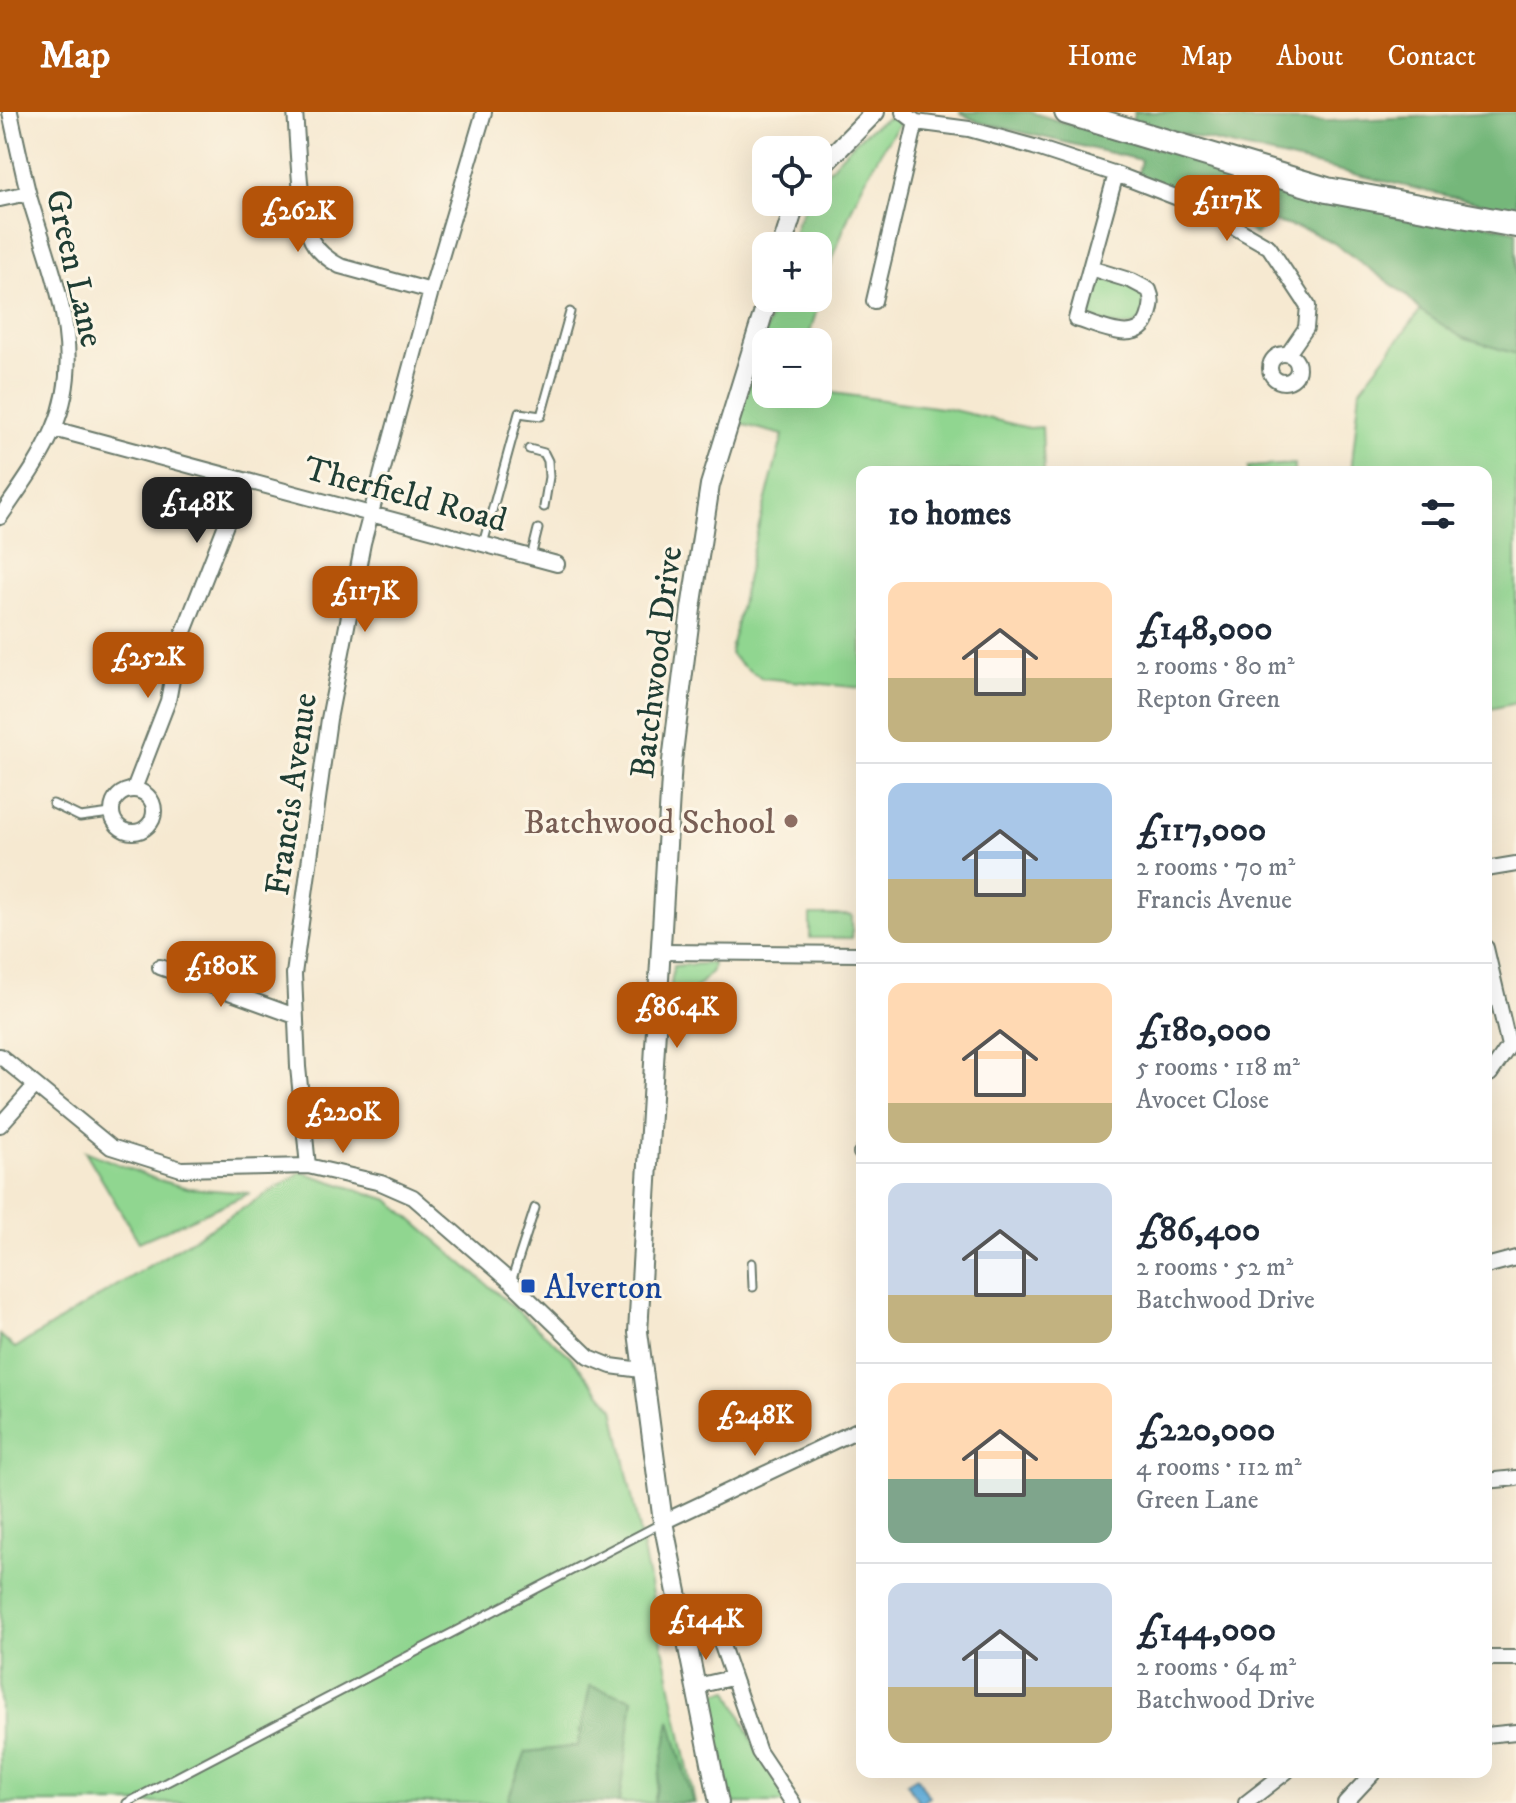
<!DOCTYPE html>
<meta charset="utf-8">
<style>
:root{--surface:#fff;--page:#f6f6f7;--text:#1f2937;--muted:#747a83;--line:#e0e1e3;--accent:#b45309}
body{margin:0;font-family:"IM FELL DW Pica",serif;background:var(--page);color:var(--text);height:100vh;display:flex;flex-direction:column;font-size:30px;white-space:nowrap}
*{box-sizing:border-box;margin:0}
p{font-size:26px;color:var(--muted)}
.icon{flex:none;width:44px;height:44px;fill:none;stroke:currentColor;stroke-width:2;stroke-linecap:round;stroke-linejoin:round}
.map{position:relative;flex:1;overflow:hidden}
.side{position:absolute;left:856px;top:354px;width:636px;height:1312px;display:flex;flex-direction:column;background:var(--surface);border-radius:16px;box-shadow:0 8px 32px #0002}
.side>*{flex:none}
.tools{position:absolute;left:752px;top:24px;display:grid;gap:16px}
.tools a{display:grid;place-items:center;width:80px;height:80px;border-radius:16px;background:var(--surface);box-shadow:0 8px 32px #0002;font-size:40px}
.price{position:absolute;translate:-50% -68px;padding:0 18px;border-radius:16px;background:var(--accent);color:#fff;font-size:26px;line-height:52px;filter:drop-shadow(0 2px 4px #0008)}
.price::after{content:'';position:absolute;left:50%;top:48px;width:24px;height:18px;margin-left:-12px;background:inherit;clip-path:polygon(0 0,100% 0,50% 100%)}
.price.active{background:#222;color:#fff}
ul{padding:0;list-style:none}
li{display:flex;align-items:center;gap:24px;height:200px;padding:0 32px}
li+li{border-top:2px solid var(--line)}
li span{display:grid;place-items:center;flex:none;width:224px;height:160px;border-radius:16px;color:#555}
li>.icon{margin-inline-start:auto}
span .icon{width:96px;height:96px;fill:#fffc;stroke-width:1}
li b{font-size:34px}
h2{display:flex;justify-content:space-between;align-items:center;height:96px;padding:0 32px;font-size:34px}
header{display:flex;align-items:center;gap:48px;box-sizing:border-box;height:112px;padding:0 40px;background:var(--accent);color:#fff}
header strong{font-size:38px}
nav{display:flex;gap:44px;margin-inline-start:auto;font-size:28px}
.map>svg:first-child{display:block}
.green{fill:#90d690;stroke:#588a62;stroke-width:2}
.forest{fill:#74b77a;stroke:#4a7a57;stroke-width:2}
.water{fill:#66b2df;stroke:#42788a;stroke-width:2}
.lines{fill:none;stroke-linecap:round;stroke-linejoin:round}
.service-casing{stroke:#6a796b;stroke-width:11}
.minor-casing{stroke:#6a796b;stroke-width:18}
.tertiary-casing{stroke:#6a796b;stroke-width:22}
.primary-casing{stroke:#6a796b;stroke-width:28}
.service{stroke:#fff;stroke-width:7}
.minor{stroke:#fff;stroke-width:14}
.tertiary{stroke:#fff;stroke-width:18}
.primary{stroke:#fff;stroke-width:24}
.education-dot{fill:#8d6e63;stroke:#fcf5e5;stroke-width:3}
.transit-dot{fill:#1a4fb4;stroke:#fcf5e5;stroke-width:3}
.labels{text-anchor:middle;stroke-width:6;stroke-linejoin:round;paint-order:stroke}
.street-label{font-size:34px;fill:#1f3d34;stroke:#fcf5e5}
.education-label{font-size:34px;fill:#785e54;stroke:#fcf5e5;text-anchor:end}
.transit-label{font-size:34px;fill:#164399;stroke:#fcf5e5;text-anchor:start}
</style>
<header>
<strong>Map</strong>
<nav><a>Home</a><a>Map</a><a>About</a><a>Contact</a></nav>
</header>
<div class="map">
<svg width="1516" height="1691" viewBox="0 0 1516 1691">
<rect width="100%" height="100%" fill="#fcf5e5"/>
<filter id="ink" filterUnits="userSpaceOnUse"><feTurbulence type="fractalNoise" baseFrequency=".0125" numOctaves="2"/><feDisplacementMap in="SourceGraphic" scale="16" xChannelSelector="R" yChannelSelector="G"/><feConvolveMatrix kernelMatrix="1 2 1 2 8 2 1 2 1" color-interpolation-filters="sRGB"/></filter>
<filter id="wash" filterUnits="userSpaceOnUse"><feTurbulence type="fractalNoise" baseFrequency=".006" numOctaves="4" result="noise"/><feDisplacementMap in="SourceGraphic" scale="32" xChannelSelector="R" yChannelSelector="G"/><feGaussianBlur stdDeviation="1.8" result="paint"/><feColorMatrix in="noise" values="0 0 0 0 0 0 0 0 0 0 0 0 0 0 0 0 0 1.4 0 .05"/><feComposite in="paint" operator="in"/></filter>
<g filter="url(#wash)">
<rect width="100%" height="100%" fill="#f6e9d1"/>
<path class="green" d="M959,0H1030L1127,30L1516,119V591L1486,598V360H1351L1360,277L1421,198L1405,182L1334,131L1310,119L1267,108L1256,123L1240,110L1189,82L1170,75L1141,48L978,10Z
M896,4L902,9C850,77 832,149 807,230H766V282H818V279L949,297L1029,316L1042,315L1044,360H862V576L762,566L743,554L730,542L754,432L783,323L737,311L776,186H818V134H791L797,111L807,90H818V71C834,51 870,9 896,4Z
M1100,166C1112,169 1127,171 1137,178C1147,185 1149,205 1137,211C1124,219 1099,211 1087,203L1085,197L1091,171Z
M1294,352V360H1248V355Z
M810,803H852V826H810Z
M713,851L712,859L684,888L675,923L666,925L673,854Z
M85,1039L158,1068L188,1076L250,1081L139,1130Z
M302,1060L389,1088L569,1243L614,1297L695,1691H0V1223L15,1236Z
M729,1578L758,1641L791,1691H732L706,1583Z"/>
<path class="forest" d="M959,0H1030L1127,30L1516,119V242L1463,226L1421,199L1405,182L1334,131L1310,119L1267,108L1256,123C1220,95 1180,78 1137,66L1141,48L978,10Z
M1134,0H1182L1235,8L1330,9L1516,0V100L1132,10Z
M590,1574L633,1587L619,1691H515L508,1687L526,1640L578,1634Z
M670,1608L693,1691H654Z"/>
<path class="water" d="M917,1665L929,1685L920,1691L907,1671Z"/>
</g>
<g filter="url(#ink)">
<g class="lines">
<g class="service-casing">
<path id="service" d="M529,337L544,341L548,349L549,365L544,395
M483,432L519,301L541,304L570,200
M531,445L538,417
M53,692L80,705L111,701
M752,1151L753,1175
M511,1170L535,1096
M127,1691L662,1411"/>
</g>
<g class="minor-casing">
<path id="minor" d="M295,0C298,32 299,104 312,129C318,140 329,148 340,154L431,179
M903,0L916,10L969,17L1034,35L1116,62L1196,93L1269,135L1308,194L1306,216L1288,242
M0,87L28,81
M1090,156L1132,169L1149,178C1153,187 1152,194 1149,203C1140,236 1098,213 1076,207L1116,62
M874,189L916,10
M1270 256a14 14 0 1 1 28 0a14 14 0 1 1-28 0Z
M54,317C221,363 389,407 557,452
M0,405C19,377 41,348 54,316C88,238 51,160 29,84C22,56 16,28 10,0
M134,677L168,589L178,535L243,369
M112 699a21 21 0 1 1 42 0a21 21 0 1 1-42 0Z
M1486,757L1516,752
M1486,836L1509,934L1490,962L1486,963
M661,840L862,842
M160,855L295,904
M0,944L111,1035L181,1057L308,1054L381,1071L413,1085L511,1170L589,1245L611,1254L641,1258
M0,1013L34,975
M861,1041H862
M308,1054L298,955L294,862L329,607L363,431L431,179L484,0
M1486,1154L1516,1146
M1486,1369L1516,1366
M663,1410L862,1316
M718,1522L759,1640L793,1691
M1486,1546H1516
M697,1574L731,1566
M1486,1623L1516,1620
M1246,1691L1286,1660
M1345,1691L1374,1660"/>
</g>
<g class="tertiary-casing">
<path id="tertiary" d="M818,58L875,0
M782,134L796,90
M719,1691L663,1410L638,1220L672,649L691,497L710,373L768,186"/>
</g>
<g class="primary-casing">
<path id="primary" d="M1067,0L1327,78L1516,113"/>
</g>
<use href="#service" class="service"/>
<use href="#minor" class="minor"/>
<use href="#tertiary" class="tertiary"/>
<use href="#primary" class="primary"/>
</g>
</g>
<circle class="education-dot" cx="791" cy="709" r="8"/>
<rect class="transit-dot" x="520" y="1166" width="16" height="16" rx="4"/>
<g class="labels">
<g class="street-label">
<text transform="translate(76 156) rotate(77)" y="12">Green Lane</text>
<text transform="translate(406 381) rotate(15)" y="12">Therfield Road</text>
<text transform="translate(655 550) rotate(-83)" y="12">Batchwood Drive</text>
<text transform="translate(290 682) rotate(-82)" y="12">Francis Avenue</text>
</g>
<g class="education-label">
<text x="775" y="721">Batchwood School</text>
</g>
<g class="transit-label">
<text x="544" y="1186">Alverton</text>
</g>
</g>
</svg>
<div class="tools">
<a><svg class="icon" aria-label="locate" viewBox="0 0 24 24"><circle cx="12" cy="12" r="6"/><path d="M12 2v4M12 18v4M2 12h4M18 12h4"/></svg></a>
<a>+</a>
<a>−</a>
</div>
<b class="price" style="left:1227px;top:131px">£117K</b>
<b class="price" style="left:298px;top:142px">£262K</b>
<b class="price active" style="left:197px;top:433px">£148K</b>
<b class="price" style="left:365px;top:522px">£117K</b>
<b class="price" style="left:148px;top:588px">£252K</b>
<b class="price" style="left:221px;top:897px">£180K</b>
<b class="price" style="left:677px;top:938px">£86.4K</b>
<b class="price" style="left:343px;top:1043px">£220K</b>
<b class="price" style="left:755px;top:1346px">£248K</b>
<b class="price" style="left:706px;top:1550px">£144K</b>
<section class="side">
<h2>10 homes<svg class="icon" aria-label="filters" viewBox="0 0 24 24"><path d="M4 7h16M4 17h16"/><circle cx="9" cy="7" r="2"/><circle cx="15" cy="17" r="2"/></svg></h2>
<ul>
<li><span style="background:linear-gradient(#ffd9b3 60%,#c2b280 0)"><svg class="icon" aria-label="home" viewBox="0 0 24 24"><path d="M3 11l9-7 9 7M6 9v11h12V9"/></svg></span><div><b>£148,000</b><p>2 rooms · 80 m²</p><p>Repton Green</p></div></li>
<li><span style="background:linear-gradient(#a9c7e8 60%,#c2b280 0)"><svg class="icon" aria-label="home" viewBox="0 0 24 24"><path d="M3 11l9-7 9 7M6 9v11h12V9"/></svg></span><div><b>£117,000</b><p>2 rooms · 70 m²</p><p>Francis Avenue</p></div></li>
<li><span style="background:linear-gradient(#ffd9b3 75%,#c2b280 0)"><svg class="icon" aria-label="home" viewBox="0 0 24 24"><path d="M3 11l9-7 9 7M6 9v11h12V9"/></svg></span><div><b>£180,000</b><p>5 rooms · 118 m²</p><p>Avocet Close</p></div></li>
<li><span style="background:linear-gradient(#c9d6e8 70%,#c2b280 0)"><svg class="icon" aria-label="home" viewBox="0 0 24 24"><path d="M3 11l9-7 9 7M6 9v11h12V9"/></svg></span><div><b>£86,400</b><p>2 rooms · 52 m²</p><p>Batchwood Drive</p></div></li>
<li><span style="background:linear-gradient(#ffd9b3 60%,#7fa58c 0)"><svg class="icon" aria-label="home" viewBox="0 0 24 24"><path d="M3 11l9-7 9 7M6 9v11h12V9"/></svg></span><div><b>£220,000</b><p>4 rooms · 112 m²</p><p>Green Lane</p></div></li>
<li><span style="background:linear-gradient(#c9d6e8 65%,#c2b280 0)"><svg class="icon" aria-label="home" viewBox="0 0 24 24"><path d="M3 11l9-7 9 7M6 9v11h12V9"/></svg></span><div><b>£144,000</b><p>2 rooms · 64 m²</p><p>Batchwood Drive</p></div></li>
</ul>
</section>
</div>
